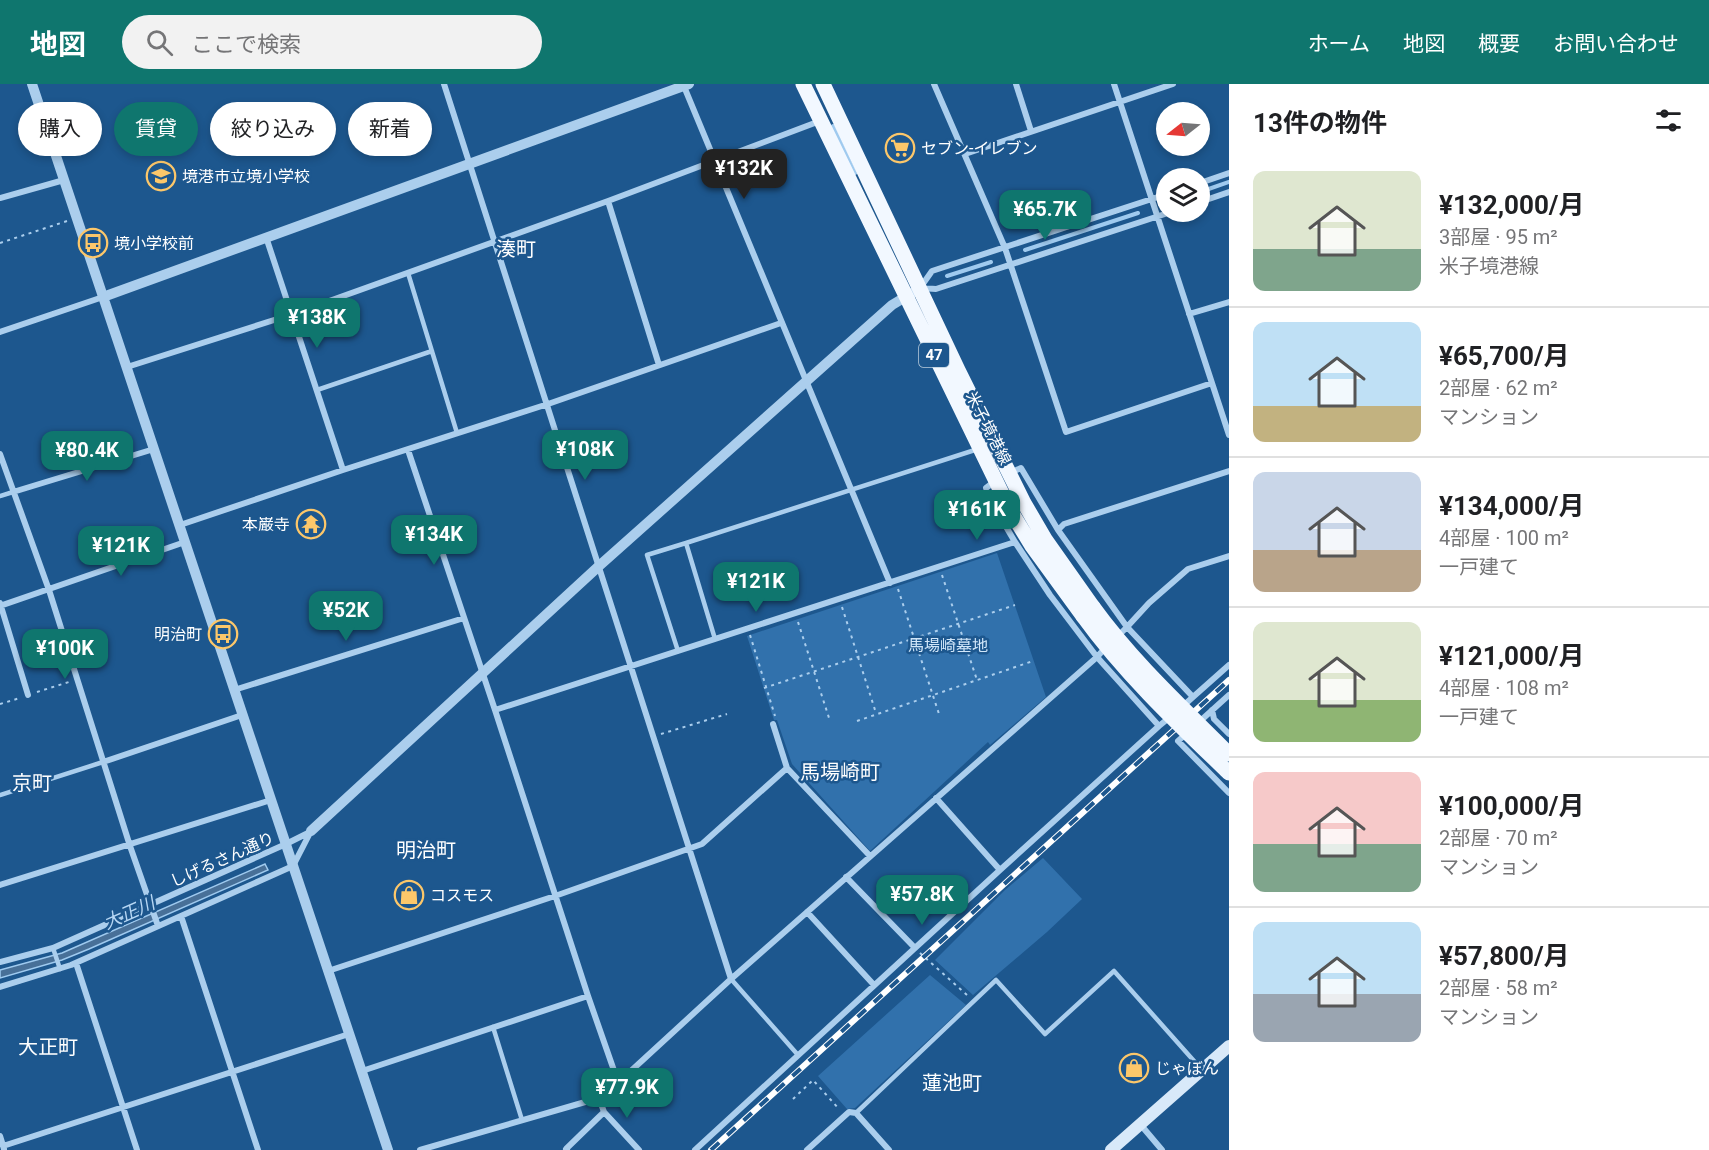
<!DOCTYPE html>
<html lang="ja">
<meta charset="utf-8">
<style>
:root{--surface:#fff;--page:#f2f2f2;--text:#202124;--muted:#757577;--line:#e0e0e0;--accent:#0f766e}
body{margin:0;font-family:Roboto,"Noto Sans JP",sans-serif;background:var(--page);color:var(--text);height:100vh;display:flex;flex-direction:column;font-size:22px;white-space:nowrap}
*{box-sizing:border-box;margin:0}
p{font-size:20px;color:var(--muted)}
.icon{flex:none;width:33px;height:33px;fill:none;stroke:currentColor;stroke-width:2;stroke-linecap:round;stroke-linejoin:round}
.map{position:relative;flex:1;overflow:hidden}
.side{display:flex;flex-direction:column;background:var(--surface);width:480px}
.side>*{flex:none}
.guide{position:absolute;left:18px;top:18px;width:570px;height:54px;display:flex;gap:12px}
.needle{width:39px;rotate:253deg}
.fabs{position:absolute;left:1156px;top:18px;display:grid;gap:12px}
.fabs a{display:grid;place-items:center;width:54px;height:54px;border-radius:50%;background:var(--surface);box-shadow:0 3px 9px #0003;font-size:30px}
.price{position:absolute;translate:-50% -51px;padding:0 14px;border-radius:12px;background:var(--accent);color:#fff;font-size:20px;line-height:39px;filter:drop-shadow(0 2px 3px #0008)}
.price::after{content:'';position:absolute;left:50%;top:36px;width:18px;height:14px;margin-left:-9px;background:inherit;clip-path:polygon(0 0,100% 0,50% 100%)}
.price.active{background:#222;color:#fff}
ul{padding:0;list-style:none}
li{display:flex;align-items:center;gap:18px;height:150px;padding:0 24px}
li+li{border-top:2px solid var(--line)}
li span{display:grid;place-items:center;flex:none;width:168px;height:120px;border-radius:12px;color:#555}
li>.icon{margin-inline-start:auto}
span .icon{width:72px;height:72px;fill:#fffc;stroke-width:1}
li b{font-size:26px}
h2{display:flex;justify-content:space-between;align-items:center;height:72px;padding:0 24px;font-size:26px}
.chip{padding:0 21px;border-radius:27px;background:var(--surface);box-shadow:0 3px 9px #0003;font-size:21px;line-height:54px}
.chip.active{background:var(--accent);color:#fff}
header{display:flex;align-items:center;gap:36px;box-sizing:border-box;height:84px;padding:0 30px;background:var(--accent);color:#fff}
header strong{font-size:28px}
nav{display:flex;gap:33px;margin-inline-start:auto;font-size:21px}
.search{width:420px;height:54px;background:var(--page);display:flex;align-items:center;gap:15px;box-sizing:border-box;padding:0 21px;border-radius:33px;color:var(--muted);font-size:22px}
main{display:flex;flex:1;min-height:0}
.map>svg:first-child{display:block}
.green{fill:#3171ac}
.water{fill:#487098;stroke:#9fcaef;stroke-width:1.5}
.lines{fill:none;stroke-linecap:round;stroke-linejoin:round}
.stream{stroke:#9fcaef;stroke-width:4}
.path{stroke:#abceed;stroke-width:2;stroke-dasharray:3 4.5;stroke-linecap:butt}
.service{stroke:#abceed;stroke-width:4.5}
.minor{stroke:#abceed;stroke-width:6}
.tertiary{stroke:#abceed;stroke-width:10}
.secondary{stroke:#d8e9f9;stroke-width:12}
.primary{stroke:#f2f8ff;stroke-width:15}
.rail-casing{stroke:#fff;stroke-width:6}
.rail{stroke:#1d578e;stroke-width:4;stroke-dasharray:11;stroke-linecap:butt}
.primary-bridge{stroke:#f2f8ff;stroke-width:15}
.labels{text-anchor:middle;stroke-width:5;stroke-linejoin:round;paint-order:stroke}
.shield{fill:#1d578e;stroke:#bbcddd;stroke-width:1.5}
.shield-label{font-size:15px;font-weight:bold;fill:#fff}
.poi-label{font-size:16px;fill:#fff;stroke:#1d578e;text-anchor:start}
.street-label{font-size:16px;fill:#fff;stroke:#1d578e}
.park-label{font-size:16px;fill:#d1e6f9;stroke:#1d578e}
.water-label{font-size:18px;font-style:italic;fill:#b7d7f4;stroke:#1d578e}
.quarter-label{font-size:20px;fill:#fff;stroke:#1d578e}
</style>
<header>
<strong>地図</strong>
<div class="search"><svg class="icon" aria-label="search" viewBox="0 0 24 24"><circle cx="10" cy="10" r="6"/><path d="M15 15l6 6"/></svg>ここで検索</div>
<nav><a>ホーム</a><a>地図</a><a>概要</a><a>お問い合わせ</a></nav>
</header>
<main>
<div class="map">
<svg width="1229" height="1066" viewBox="0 0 1229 1066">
<rect width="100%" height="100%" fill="#1d578e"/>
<path class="green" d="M997,469L1046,613L990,661L988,658L870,767L792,680L777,636H774L747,552Z
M1043,774L1082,815L1047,848L973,911L935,876L1005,806Z
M930,891L966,921L855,1024L847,1025L818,992Z"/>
<path class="water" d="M265,780L268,786L89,865L62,876L0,894V886L62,869Z"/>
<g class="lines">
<path class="stream" d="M833,42L855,89
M1200,108L1229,98
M1025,166L1138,129
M947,192L991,178"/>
<path class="path" d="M0,159L67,137
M942,491L977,596
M898,505L940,633
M842,523L876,629
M798,538L830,637
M750,551L775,632
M764,604L1015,521
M37,608L69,598
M0,620L20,614
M857,637L1033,577
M661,650L727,630
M920,869L967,911
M793,1015L813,996L839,1025"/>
<path class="service" d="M408,189L457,349
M317,306L432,267
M0,412L13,408
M686,459L978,365
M678,567L647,471L686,459L715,555
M0,711L103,678
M53,864L60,885
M731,895L798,971
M493,943L522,1036
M856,1029L996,896L1045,950L1114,887L1202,986"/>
<path class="minor" d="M444,0L731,895
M683,0L890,499
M934,0L1005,164L1066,348L1212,299
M1016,0L1031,47
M1114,0L1229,351
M965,70L1173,0
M1200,99L1229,89
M0,114L64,96
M608,117L659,281
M1200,118L1229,108
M266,153L343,386
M920,204L932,187L1167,110
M921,204L936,205L1171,128
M1189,230L1229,218
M0,248L103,213
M127,283L293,230L608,117L820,37
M408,366L495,626L588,912L618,998
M0,370L49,506L130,762L158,842
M1010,389L1021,384L1058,446L1127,543L1149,519L1188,485L1229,472
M13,408L154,365
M180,441L343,386L548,320L781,239
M1058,446L1064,440L1229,387
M0,519L28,611
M0,522L185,458
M1118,552L1127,543L1193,613L1229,581
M1106,563L1097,573L1159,642L1170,633
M234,606L464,534
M1183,622L1193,613
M495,626L1015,458L992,419L986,404L994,398
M1212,626L1214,635L1229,650
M1198,639L1229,611
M773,640L787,684
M1186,650L1178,657L1229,709
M103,678L242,631
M936,714L1000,786L1159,642
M846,793L915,864L1000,786
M0,801L271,716
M807,828L874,901
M181,832L258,1066
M0,878L53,864L286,760L310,748
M76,879L137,1066
M328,887L555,812L702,760L787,684L870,772
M0,903L71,881L293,782L311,747
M362,987L588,912
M599,1014L604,1028L639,1066
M1140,1040L1162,1066
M0,1052L4,1065
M3,1062L349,950
M420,1066L599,1014L608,1008L731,895L1097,573L1050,511L1015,458
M567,1066L566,1065L604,1028
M695,1066L915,864
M807,1066L849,1028L856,1029L889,1066"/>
<path class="tertiary" d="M32,0L388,1066
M103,213L689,0
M311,747L599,482L892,221L912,209"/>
<path class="secondary" d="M1111,1066L1229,962"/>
<path class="primary" d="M803,0L1010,426L1032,462L1083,532
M823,0L958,286L1024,419L1045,455L1093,523"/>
<g class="rail-casing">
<path id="rail" d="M711,1066L1229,596"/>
</g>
<use href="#rail" class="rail"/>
<path class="primary-bridge" d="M1093,523C1132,577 1182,623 1229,670
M1083,532C1125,590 1178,640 1229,689"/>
</g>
<defs>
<g id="supermarket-ring" transform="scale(1.5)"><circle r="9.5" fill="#1d578e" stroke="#fcc76a" stroke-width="1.5"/><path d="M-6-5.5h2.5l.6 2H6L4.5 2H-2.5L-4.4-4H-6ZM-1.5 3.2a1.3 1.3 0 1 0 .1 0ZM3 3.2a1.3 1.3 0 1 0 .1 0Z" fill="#fcc76a"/></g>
<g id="school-ring" transform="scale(1.5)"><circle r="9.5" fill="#1d578e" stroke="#fcc76a" stroke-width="1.5"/><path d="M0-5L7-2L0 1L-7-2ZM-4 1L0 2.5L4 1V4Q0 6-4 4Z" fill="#fcc76a"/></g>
<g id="bus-ring" transform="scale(1.5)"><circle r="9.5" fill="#1d578e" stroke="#fcc76a" stroke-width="1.5"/><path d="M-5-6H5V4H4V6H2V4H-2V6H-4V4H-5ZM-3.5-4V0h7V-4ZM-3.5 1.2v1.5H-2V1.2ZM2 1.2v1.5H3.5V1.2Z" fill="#fcc76a"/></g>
<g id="temple-ring" transform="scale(1.5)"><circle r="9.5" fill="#1d578e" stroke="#fcc76a" stroke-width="1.5"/><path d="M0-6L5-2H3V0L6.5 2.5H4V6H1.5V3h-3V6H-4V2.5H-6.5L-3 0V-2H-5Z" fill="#fcc76a"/></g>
<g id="shop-ring" transform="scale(1.5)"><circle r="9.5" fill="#1d578e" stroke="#fcc76a" stroke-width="1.5"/><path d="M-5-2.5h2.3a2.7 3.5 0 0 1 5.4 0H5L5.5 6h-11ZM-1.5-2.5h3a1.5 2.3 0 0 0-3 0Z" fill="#fcc76a"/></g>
</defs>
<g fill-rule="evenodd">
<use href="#supermarket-ring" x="900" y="64"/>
<use href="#school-ring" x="161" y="92"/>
<use href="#bus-ring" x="93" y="159"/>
<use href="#temple-ring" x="311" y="440"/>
<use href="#bus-ring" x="223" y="550"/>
<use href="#shop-ring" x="409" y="811"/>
<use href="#shop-ring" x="1134" y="984"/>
</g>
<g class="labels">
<rect class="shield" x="919" y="259" width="30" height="24" rx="4.5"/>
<g class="shield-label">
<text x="934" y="276">47</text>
</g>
<g class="poi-label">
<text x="921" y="70">セブン-イレブン</text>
<text x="182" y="98">境港市立境小学校</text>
<text x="114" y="165">境小学校前</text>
<text x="290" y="446" text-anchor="end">本巌寺</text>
<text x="202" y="556" text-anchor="end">明治町</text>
<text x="430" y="817">コスモス</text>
<text x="1155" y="990">じゃぼん</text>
</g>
<g class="street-label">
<text transform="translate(989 344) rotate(63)" y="6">米子境港線</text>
<text transform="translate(222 775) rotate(-24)" y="6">しげるさん通り</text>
</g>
<g class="park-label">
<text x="948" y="567">馬場崎墓地</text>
</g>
<g class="water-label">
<text transform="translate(129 829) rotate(-24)" y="6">大正川</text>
</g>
<g class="quarter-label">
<text x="516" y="172">湊町</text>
<text x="840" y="695">馬場崎町</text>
<text x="32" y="706">京町</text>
<text x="426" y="773">明治町</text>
<text x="48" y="970">大正町</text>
<text x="952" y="1006">蓮池町</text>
</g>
</g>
</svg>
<div class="fabs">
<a><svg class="needle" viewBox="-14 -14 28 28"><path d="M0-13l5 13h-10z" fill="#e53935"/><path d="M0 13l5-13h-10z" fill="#757577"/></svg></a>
<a><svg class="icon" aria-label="layers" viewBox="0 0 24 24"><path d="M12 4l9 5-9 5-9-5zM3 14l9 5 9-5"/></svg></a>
</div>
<b class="price active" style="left:744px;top:116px">¥132K</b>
<b class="price" style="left:1045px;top:157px">¥65.7K</b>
<b class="price" style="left:317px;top:265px">¥138K</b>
<b class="price" style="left:585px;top:397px">¥108K</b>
<b class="price" style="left:87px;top:398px">¥80.4K</b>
<b class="price" style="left:977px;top:457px">¥161K</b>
<b class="price" style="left:434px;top:482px">¥134K</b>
<b class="price" style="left:121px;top:493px">¥121K</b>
<b class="price" style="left:756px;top:529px">¥121K</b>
<b class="price" style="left:346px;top:558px">¥52K</b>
<b class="price" style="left:65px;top:596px">¥100K</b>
<b class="price" style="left:922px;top:842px">¥57.8K</b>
<b class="price" style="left:627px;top:1035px">¥77.9K</b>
<div class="guide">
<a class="chip">購入</a>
<a class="chip active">賃貸</a>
<a class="chip">絞り込み</a>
<a class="chip">新着</a>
</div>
</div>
<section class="side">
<h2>13件の物件<svg class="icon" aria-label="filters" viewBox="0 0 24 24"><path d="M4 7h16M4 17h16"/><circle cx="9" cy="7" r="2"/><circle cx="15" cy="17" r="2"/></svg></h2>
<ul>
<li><span style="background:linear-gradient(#dfe7d0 65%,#7fa58c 0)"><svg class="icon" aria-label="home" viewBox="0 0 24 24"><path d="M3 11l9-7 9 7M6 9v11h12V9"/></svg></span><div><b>¥132,000/月</b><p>3部屋 · 95 m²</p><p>米子境港線</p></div></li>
<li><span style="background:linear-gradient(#bfe0f5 70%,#c2b280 0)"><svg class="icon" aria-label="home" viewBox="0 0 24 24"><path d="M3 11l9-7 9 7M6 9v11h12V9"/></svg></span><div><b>¥65,700/月</b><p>2部屋 · 62 m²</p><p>マンション</p></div></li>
<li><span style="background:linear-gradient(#c9d6e8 65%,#b9a48a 0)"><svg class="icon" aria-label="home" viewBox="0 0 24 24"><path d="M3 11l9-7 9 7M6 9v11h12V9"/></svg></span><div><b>¥134,000/月</b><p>4部屋 · 100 m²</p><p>一戸建て</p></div></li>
<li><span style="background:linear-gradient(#dfe7d0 65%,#8fb573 0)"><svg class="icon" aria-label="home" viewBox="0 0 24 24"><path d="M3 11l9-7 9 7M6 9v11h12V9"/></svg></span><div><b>¥121,000/月</b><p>4部屋 · 108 m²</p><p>一戸建て</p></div></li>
<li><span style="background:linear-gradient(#f6c9c9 60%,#7fa58c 0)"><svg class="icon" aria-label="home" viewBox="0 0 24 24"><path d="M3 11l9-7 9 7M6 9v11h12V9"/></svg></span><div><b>¥100,000/月</b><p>2部屋 · 70 m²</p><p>マンション</p></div></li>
<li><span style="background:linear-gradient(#bfe0f5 60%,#9aa5b1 0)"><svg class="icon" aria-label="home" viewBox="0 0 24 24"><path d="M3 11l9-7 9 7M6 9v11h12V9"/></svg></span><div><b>¥57,800/月</b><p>2部屋 · 58 m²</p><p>マンション</p></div></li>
</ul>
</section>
</main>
